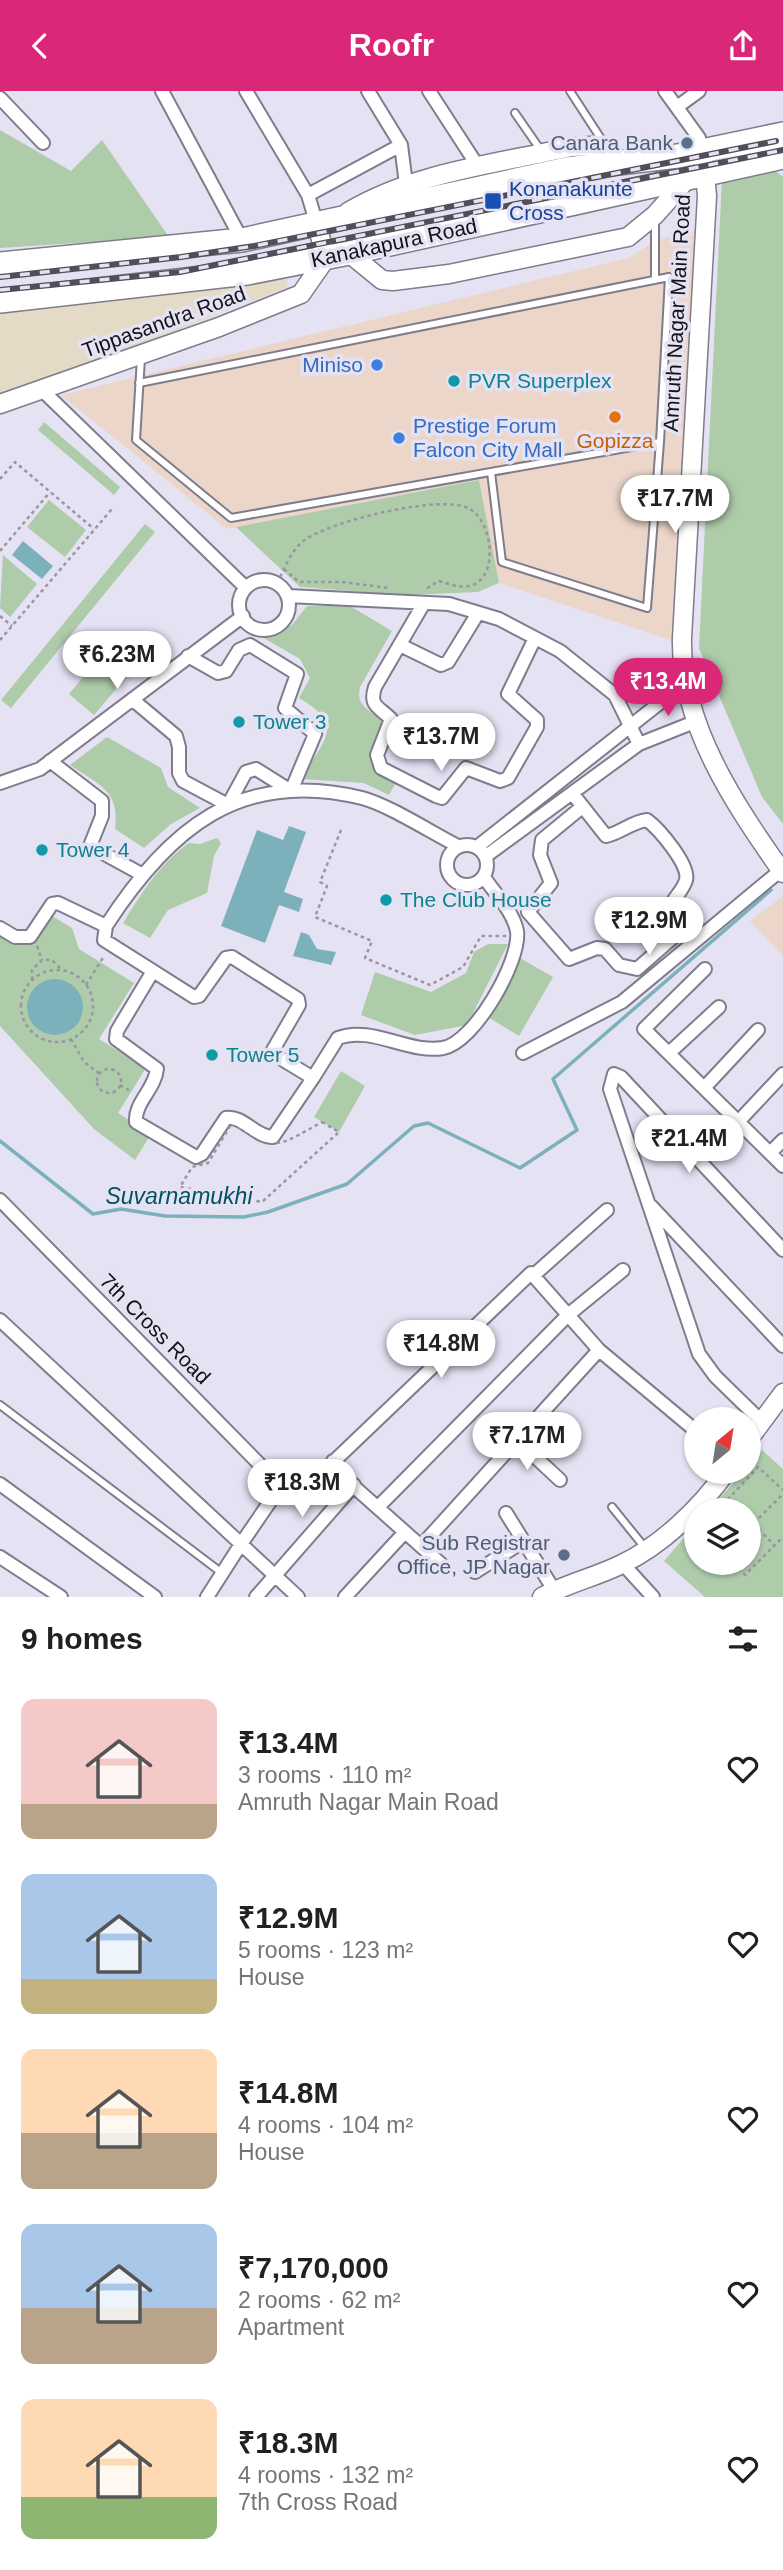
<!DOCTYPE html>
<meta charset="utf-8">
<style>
:root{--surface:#fff;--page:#f2f2f2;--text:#202124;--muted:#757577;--accent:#db2777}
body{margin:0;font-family:Arial,sans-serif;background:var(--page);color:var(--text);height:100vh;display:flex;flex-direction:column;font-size:26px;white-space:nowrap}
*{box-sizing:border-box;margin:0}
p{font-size:23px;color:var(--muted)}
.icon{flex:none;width:38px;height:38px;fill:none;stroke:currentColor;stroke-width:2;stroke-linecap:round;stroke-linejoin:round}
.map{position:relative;height:1506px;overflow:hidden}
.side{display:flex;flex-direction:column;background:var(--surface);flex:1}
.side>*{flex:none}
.needle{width:46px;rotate:30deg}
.buttons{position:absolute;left:684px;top:1316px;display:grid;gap:14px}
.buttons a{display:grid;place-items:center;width:77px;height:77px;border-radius:50%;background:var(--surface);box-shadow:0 2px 5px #0004;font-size:35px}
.price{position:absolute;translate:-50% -60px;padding:0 16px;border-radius:24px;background:#fff;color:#222;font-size:23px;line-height:46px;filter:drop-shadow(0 2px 4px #0008)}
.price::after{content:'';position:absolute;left:50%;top:42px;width:21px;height:16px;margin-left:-10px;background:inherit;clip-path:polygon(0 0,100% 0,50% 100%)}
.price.selected{background:var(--accent);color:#fff}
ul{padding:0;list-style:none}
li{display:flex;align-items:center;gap:21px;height:175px;padding:0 21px}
li span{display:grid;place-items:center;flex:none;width:196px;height:140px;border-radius:14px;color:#555}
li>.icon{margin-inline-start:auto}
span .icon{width:84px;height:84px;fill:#fffc;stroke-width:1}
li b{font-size:30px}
h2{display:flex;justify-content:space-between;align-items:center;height:84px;padding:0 21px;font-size:30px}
header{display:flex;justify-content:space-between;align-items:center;height:91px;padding:0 21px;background:var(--accent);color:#fff;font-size:32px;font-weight:800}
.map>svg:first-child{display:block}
.commercial{fill:#ebd6c9}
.industrial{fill:#e4dac5}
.green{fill:#aecbaa}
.water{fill:#7cb1bc}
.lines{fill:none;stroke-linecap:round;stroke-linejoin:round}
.stream{stroke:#7cb1bc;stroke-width:3.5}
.lane-casing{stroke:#7f7c8c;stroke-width:10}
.street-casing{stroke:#7f7c8c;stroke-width:16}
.secondary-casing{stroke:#7f7c8c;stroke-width:21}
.highway-casing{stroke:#7f7c8c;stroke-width:26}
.path{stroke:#9896a3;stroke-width:2.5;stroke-dasharray:3.5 3.5;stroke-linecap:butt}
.lane{stroke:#fff;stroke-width:6}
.street{stroke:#fff;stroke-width:12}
.secondary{stroke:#fff;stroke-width:18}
.highway{stroke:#fff;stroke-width:23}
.rail-casing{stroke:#504e58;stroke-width:6}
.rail{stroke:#e5e2f4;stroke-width:3.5;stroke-dasharray:10;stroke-linecap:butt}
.service-dot{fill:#5c6f8a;stroke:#e5e2f4;stroke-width:2.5}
.transit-dot{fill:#1a4fb4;stroke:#e5e2f4;stroke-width:2.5}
.shop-dot{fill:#3f7fe0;stroke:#e5e2f4;stroke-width:2.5}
.culture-dot{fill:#0f9aa8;stroke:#e5e2f4;stroke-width:2.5}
.food-dot{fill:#e8710a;stroke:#e5e2f4;stroke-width:2.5}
.labels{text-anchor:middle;stroke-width:7;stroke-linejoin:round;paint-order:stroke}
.service-label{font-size:21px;fill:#4e5e75;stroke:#e5e2f4;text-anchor:end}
.transit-label{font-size:21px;fill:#164399;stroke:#e5e2f4;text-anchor:start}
.street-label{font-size:21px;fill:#131218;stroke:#e5e2f4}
.shop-label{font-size:21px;fill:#366cbe;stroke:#e5e2f4;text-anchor:end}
.culture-label{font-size:21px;fill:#0d838f;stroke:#e5e2f4;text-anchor:start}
.food-label{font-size:21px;fill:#c56008;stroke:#e5e2f4}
.water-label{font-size:23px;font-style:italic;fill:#00525e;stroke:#e5e2f4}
</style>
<header><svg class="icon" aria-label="back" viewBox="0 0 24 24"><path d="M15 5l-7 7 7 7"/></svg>Roofr<svg class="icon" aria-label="share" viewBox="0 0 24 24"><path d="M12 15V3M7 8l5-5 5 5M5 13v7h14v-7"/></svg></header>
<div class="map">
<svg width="783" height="1506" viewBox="0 0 783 1506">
<rect width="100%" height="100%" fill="#e5e2f4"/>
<path class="commercial" d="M696,139L673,550L499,492L479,389L227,438L61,304L628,167L655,150Z
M783,805V865L750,830Z"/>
<path class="industrial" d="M286,186L288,196L0,308V217Z"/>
<path class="green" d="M0,39L71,80L102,49L169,146L0,157Z
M772,77L783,86V733L762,706L699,557L722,88Z
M44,331L120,396L114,404L38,339Z
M479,389L499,492L478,501L406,504L300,496L236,436Z
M49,409L86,439L65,466L27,436Z
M145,433L155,441L11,617L1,609Z
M3,464L37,493L10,526L0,517Z
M307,515H350L392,540L360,596C355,618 373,618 384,632L375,658L397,690L389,704L364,692L301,688C323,649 347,635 299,607L310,587L300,568L262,546L292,534Z
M110,554L135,576L94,624L69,603Z
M107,646L161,677L168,696L200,717L171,733L144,757L115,738C120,699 99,694 70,674Z
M217,747L221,752L214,765L207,802L168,819L150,847L123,832C142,802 159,773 189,752L200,753Z
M52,825L72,837L79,858L134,892L99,948L146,977L118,1022L151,1043L135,1069L94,1038L0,935V844L14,854H34Z
M488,853H508L467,934L415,944L361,924L375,881L431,901L466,882L474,861Z
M520,867L553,886L519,945L486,925Z
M341,980L365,995L339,1041L314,1026Z
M762,1359L783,1378V1506H705L664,1470L696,1433V1472H749V1419H709L743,1381H749V1374Z"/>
<path class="water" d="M23,450L53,475L42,488L12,464Z
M289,735L306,741L284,801L303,808L299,821L279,814L265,852L221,835L257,739L283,749Z
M301,841L309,844L317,858L336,861L331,874L293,865Z
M27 916a28 28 0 1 1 56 0a28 28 0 1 1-56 0Z"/>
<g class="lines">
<path class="stream" d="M0,1050L93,1123L121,1118L165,1125L244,1126L268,1121L347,1093L414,1035L428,1032L520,1077L577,1039L553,988L771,799"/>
<g class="lane-casing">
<path id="lane" d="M570,0L607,57
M515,22L542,61
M655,189V129
M139,292L669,186L660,351L231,427L136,349L141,267
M491,381L502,471L647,517L660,351
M0,1314L222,1482
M612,1416L646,1458"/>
</g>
<g class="street-casing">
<path id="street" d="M162,0L242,149
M246,0L308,104
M368,0L401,54L406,93
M429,0L479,77
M665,0L699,47L702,60
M0,7L43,52
M677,16L699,0
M317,134L308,104L401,54
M43,300L245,496
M239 514a25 25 0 1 1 50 0a25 25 0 1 1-50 0Z
M288,505L449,513L499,528L560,560L615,604L639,653
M424,512L375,596C369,615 378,615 391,628L377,664L381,677L436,705L442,707L466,677L500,690L508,687L537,636V629L508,603L535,547
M400,554L441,574L448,571L478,522
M133,609L176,645L179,656V682L183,690L228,714L246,681L256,678L291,700L315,643L285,617L297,583L250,554L239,559L226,580L218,582L188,565
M50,670L102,710V725L90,755L143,784
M0,692L40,678L243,525
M572,702L606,745C621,742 631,731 647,729C659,738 690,774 686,789C683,800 673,807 669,818L679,838L678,842L637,878L619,874L605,858L597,857L569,868L528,821L551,792L540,764L542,749L582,716
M447 774a20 20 0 1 1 40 0a20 20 0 1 1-40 0Z
M477,756L685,592
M486,765L639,653L697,630
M0,837L15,846H30L52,813L58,812L106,835
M705,878L644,938L783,1075
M153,880L117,940L116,948L157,978C155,998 134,1012 136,1031L196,1066L202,1063L226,1027C243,1024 255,1046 273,1046L313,987L275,964L273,959L299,914L298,908L232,866L226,867L199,905L194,906L104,849L106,835C169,738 240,677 362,707C389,714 432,742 458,755
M523,962L622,911L781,779
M669,962L719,916
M313,987L338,947C371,934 409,963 443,957C474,952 521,870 517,840C513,820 495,803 484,786
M704,997L758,939
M738,1031L783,983
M770,1062L783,1049
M0,1109L278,1392L280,1396L241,1453L0,1229
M651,1115L783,1255
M535,1183L607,1119
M761,1330L715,1285L699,1263L610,998L614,983L621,986L783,1159
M517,1349L560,1389
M333,1370V1377L441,1473
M0,1393L155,1506
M307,1396L531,1182L599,1259L696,1340
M379,1415L568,1224L623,1179
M506,1422L554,1499
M421,1455L599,1259
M0,1466L61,1506
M623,1473L653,1506
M475,1481L524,1450
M207,1506L241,1453L298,1506
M256,1506L354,1394
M345,1506L405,1441"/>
</g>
<g class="secondary-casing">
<path id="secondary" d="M704,73L707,105L682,547C680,633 735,714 783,782
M348,121C415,81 496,73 571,56L591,55L625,70
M349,162L382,189L393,190L449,183L628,146L655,124L687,88
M0,313L219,236L301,203L326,167L317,134
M749,1348L783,1302
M542,1506C568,1492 596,1486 622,1473C662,1454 700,1417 726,1381"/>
</g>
<g class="highway-casing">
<path id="highway" d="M0,173L242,149L567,78L678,65L783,43
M0,210L247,182L349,162L783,66"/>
</g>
<path class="path" d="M0,388L15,371L94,438
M0,460L50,401
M284,478L299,491H342L389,497
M277,492C285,477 291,458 306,448C333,430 442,402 470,418C491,430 499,480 475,493C463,499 450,493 439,490L424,499
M0,525L12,535
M0,549L112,418
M341,739L320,791L327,795L315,826L372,850L365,867L430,894L463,876L481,845H507
M37,855L42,869
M21 915a36 36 0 1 1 72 0a36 36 0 1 1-72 0Z
M32,889V879L42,869H52L61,878
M86,894L104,865
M71,948L84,971L100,983
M97 990a12 12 0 1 1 24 0a12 12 0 1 1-24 0Z
M120,994L132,1001
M322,1031L339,1041L262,1111L180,1096L192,1076L208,1072L232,1032C279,1060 275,1057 322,1031Z
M728,1409L740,1419
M718,1419L758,1376L783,1399
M749,1428L775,1455
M749,1437L783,1403
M734,1472L745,1484L783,1446"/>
<use href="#lane" class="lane"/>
<use href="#street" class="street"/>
<use href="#secondary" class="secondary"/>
<use href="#highway" class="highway"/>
<g class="rail-casing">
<path id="rail" d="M0,186L181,166L254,155L776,50
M0,199L180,181L783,59"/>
</g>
<use href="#rail" class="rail"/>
</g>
<g class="service-dot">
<circle cx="687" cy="52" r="7"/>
<circle cx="564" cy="1464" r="7"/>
</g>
<rect class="transit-dot" x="484" y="101" width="18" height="18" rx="3.5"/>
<g class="shop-dot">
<circle cx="377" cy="274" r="7"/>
<circle cx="399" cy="347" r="7"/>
</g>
<g class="culture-dot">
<circle cx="454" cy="290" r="7"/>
<circle cx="239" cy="631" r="7"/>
<circle cx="42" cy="759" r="7"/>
<circle cx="386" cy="809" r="7"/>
<circle cx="212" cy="964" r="7"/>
</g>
<circle class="food-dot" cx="615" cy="326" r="7"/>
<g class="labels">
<g class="service-label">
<text x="673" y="59">Canara Bank</text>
<text x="550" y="1459">Sub Registrar<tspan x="550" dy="24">Office, JP Nagar</tspan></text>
</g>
<g class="transit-label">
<text x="509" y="105">Konanakunte<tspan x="509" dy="24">Cross</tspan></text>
</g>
<g class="street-label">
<text transform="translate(394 152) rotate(-12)" y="7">Kanakapura Road</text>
<text transform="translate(677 222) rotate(-87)" y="7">Amruth Nagar Main Road</text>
<text transform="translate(164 231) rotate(-20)" y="7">Tippasandra Road</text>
<text transform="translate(155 1238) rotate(45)" y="7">7th Cross Road</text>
</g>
<g class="shop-label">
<text x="363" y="281">Miniso</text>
<text x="413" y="342" text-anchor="start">Prestige Forum<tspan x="413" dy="24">Falcon City Mall</tspan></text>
</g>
<g class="culture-label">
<text x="468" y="297">PVR Superplex</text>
<text x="253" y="638">Tower 3</text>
<text x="56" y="766">Tower 4</text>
<text x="400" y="816">The Club House</text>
<text x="226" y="971">Tower 5</text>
</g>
<g class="food-label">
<text x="615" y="357">Gopizza</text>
</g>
<g class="water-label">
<text x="179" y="1113">Suvarnamukhi</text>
</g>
</g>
</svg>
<div class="buttons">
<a><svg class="needle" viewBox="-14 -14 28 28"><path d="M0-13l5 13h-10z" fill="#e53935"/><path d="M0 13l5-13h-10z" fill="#757577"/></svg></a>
<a><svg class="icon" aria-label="layers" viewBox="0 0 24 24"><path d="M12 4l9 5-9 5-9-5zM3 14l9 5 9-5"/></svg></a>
</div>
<b class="price" style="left:675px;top:444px">₹17.7M</b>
<b class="price" style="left:117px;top:600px">₹6.23M</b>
<b class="price selected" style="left:668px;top:627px">₹13.4M</b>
<b class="price" style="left:441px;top:682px">₹13.7M</b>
<b class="price" style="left:649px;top:866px">₹12.9M</b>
<b class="price" style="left:689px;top:1084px">₹21.4M</b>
<b class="price" style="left:441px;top:1289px">₹14.8M</b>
<b class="price" style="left:527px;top:1381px">₹7.17M</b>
<b class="price" style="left:302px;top:1428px">₹18.3M</b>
</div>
<section class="side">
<h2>9 homes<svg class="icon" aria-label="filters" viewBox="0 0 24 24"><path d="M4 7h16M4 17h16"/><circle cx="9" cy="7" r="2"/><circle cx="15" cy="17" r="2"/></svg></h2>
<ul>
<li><span style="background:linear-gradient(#f6c9c9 75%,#b9a48a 0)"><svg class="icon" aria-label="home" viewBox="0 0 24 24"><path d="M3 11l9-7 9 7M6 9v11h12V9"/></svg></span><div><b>₹13.4M</b><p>3 rooms · 110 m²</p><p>Amruth Nagar Main Road</p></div><svg class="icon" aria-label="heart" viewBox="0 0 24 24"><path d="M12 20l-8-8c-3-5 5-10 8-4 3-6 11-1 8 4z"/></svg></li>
<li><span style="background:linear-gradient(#a9c7e8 75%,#c2b280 0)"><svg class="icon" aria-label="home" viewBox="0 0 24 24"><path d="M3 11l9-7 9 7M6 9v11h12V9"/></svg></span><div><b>₹12.9M</b><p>5 rooms · 123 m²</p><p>House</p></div><svg class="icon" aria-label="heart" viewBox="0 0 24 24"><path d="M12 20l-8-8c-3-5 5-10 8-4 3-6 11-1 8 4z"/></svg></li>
<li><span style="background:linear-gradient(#ffd9b3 60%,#b9a48a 0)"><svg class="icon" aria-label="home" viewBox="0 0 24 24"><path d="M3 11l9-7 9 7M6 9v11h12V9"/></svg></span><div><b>₹14.8M</b><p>4 rooms · 104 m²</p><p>House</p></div><svg class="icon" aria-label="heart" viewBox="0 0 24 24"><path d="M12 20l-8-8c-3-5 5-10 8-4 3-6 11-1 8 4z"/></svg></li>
<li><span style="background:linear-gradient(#a9c7e8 60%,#b9a48a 0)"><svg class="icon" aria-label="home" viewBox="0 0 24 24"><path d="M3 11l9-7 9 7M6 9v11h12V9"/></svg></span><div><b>₹7,170,000</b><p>2 rooms · 62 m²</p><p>Apartment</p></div><svg class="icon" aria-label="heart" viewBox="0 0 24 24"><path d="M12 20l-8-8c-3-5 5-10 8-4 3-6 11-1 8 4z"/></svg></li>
<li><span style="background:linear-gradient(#ffd9b3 70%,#8fb573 0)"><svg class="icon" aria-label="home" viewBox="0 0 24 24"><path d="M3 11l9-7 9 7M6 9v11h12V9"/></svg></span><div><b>₹18.3M</b><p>4 rooms · 132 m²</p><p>7th Cross Road</p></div><svg class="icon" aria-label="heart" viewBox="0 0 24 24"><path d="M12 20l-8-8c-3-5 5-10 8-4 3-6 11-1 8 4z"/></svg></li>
</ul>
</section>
